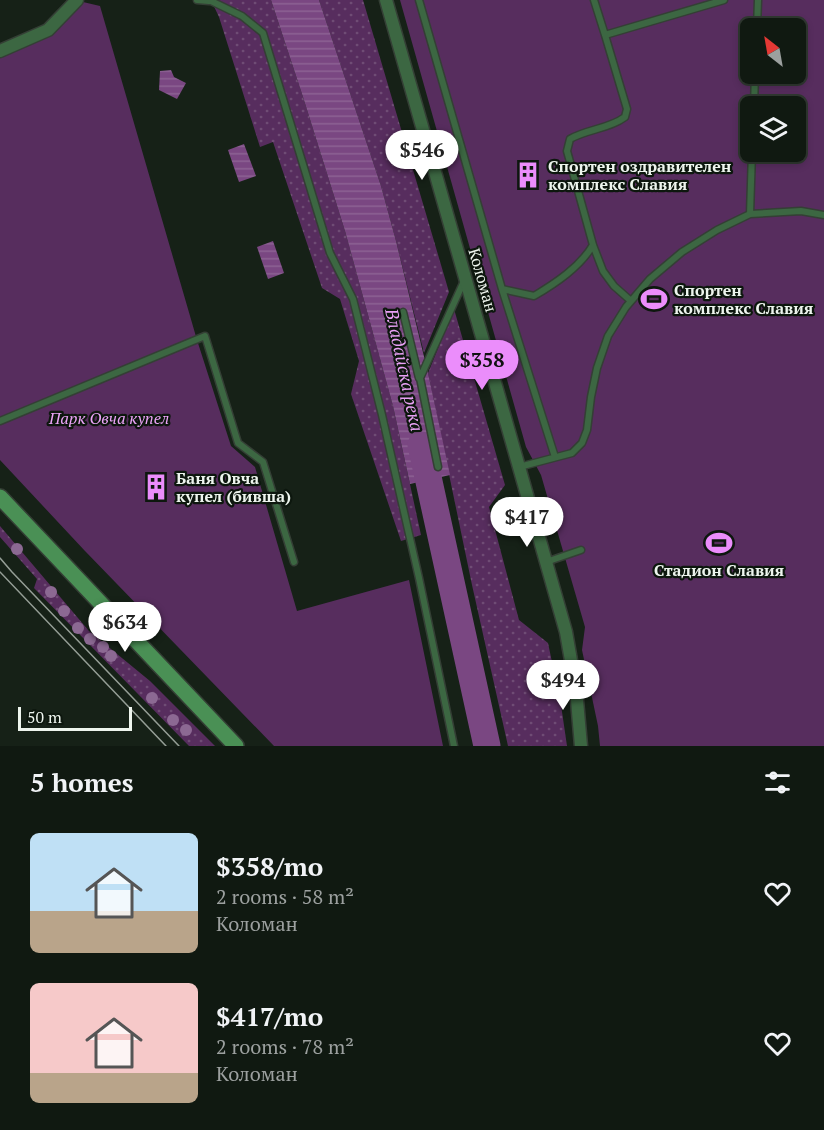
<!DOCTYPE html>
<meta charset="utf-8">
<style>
:root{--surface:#101911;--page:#19221a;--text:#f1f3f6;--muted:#9ca09f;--line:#303831;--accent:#eb8dfb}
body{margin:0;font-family:"PT Serif",serif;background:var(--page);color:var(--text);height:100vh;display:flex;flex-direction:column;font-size:22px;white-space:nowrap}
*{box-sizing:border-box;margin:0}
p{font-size:20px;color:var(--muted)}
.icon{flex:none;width:33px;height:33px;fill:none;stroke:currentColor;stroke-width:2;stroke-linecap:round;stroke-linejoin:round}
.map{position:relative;height:746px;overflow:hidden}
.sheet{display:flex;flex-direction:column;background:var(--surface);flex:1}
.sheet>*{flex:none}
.needle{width:39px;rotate:329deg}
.tools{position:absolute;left:740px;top:18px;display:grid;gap:12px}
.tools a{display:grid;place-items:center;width:66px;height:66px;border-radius:9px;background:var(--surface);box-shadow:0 3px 9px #0003,0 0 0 2px var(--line);font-size:30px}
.scale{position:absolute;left:18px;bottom:15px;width:114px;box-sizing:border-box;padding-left:6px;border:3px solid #eef5ee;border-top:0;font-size:16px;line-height:21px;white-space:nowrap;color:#eef5ee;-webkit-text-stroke:4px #0d170e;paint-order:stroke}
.price{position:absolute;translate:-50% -51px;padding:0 14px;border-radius:21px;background:#fff;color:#222;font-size:20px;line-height:39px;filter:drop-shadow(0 2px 3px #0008)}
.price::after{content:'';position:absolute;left:50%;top:36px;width:18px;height:14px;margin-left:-9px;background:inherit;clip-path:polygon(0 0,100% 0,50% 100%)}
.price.current{background:var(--accent);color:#111}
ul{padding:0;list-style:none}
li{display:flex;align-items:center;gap:18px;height:150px;padding:0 30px}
li span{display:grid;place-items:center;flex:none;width:168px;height:120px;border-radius:9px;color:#555}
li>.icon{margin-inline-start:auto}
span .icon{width:72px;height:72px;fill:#fffc;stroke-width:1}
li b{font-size:26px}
h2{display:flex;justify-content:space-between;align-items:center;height:72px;padding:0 30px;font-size:26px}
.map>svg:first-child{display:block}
.grass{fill:url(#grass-dots)}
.green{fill:#572d5e;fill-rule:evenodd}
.water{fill:url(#water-rules)}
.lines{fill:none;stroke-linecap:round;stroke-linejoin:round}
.river{stroke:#7a4782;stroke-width:27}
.lane-casing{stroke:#343f35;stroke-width:9}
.street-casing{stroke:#343f35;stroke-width:15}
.secondary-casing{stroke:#343f35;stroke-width:18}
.lane{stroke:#3c6742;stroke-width:6}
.street{stroke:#3c6742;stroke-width:12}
.secondary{stroke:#4a9055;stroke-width:15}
.tram{stroke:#959e96;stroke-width:1.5}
.tree{fill:#8c6993}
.labels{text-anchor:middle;stroke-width:4.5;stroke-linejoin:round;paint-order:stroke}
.poi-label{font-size:16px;font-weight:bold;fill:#eef5ee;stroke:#0d170e;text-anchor:start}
.street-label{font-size:16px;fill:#eef5ee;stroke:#0d170e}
.park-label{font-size:16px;font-style:italic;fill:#eca4f8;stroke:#0d170e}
.water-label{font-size:18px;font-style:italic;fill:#e8a0f4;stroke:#0d170e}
</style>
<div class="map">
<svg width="824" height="746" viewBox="0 0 824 746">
<defs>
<pattern id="grass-dots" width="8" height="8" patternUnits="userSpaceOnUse" patternTransform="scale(1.5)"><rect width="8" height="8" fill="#572d5e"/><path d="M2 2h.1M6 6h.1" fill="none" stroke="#6f4c75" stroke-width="1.8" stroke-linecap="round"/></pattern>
<pattern id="water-rules" width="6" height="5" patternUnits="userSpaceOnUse" patternTransform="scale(1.5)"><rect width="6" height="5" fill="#7a4782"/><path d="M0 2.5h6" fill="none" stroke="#8d6294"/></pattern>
</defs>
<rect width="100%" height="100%" fill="#162117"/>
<path class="grass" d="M211,0H271L303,97L345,231L393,406L421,535L401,541L351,394L359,361L340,299L322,288L273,142L260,147L219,17Z
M319,0H363L449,292L424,353L396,241L381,186Z
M454,309L505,485L489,507L519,620L548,643L561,705L567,746H508L472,585L428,373Z
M0,526L89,631L150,681L215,746H189L34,588L37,579L0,537Z"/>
<path class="green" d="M400,0H824V746H600L598,726L582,650L585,627L541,475L526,447ZM750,28H795V74H750ZM750,106H795V152H750Z
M83,2L100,6L197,340L231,446L255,467L297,611L409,580L443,746H274L85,551L0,460V57L51,35Z"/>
<path class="water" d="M271,0H319L381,186L396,241L428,373L450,475L410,484L393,406L345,231L303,97Z
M171,70L174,77L186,83L177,99L159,90L160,71Z
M244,144L256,176L239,182L228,150Z
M273,241L284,273L268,279L257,247Z"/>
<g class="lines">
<path class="river" d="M421,445L487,746"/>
<g class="lane-casing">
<path id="lane" d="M197,0L209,1
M209,0L242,16L263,33L330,253L353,299L382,415L419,578L454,746
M419,0L502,289L555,457
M594,0L605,35L724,0
M757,28L758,0
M605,35L627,109L625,117C609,129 587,129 570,139L567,151L593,245L603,271L614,286L631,301
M754,106L755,74
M750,214L752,152
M502,289L534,296C556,283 580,267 593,245
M403,312L419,378
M0,421L205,336L238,443L263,462L294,562
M438,467L420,378L464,281
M519,467L572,453L582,443L587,430L591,397L597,368L608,336L626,307L650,279L682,252L717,230L750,214L801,211L824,215
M546,562L581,550"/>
</g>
<g class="street-casing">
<path id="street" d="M386,0L566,632L576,689L581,746
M0,51L48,30L77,0"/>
</g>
<g class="secondary-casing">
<path id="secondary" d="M0,497L236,746"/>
</g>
<use href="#lane" class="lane"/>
<use href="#street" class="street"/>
<use href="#secondary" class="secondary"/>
<path class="tram" d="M0,558L12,572L179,746
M0,572L166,746"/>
</g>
<g class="tree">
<circle cx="17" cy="549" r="6"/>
<circle cx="51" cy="592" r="6"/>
<circle cx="64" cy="611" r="6"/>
<circle cx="78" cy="628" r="6"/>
<circle cx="90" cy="639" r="6"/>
<circle cx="103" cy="647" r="6"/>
<circle cx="111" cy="656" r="6"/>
<circle cx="152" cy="698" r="6"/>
<circle cx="173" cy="720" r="6"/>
<circle cx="186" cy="730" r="6"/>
</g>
<defs>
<g id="building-bare" transform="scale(2.07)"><path d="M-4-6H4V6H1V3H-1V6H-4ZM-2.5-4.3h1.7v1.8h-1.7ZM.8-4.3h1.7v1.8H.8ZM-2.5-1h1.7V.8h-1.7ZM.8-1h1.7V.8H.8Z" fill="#eb8dfb" stroke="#0d170e" stroke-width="2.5" paint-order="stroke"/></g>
<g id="stadium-bare" transform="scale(2.07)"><path d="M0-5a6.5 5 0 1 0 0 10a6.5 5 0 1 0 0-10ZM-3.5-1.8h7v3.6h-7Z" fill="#eb8dfb" stroke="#0d170e" stroke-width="2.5" paint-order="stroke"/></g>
</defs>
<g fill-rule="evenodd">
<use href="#building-bare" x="528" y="175"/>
<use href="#stadium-bare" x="654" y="299"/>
<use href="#building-bare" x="156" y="487"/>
<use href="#stadium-bare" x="719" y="543"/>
</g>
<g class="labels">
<g class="poi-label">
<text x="548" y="172">Спортен оздравителен<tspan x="548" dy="18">комплекс Славия</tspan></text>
<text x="674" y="296">Спортен<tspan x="674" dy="18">комплекс Славия</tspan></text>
<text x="176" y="484">Баня Овча<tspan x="176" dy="18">купел (бивша)</tspan></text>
<text x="719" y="576" text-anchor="middle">Стадион Славия</text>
</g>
<g class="street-label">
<text transform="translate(483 280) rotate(74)" y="6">Коломан</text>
</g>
<g class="park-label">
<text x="109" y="424">Парк Овча купел</text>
</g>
<g class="water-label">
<text transform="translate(404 370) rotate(78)" y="6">Владайска река</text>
</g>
</g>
</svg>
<div class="tools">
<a><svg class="needle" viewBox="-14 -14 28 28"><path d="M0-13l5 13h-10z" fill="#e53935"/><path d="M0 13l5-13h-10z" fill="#9ca09f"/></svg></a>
<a><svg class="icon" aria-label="layers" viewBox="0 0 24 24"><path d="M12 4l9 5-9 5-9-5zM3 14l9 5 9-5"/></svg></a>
</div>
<div class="scale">50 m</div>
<b class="price" style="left:422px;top:181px">$546</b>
<b class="price current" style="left:482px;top:391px">$358</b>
<b class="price" style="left:527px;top:548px">$417</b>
<b class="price" style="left:125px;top:653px">$634</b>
<b class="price" style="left:563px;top:711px">$494</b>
</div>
<section class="sheet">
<h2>5 homes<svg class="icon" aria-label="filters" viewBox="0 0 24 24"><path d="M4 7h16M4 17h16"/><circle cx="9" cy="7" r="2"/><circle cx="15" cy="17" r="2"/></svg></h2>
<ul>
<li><span style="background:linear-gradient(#bfe0f5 65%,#b9a48a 0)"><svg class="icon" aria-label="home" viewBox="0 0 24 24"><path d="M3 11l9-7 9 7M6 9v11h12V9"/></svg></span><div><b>$358/mo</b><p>2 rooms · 58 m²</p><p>Коломан</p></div><svg class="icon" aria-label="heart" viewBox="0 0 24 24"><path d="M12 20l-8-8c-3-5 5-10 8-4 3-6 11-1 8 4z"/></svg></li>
<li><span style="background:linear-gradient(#f6c9c9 75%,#b9a48a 0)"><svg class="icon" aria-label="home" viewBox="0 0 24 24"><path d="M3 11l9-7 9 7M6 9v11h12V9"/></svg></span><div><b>$417/mo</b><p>2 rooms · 78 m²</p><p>Коломан</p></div><svg class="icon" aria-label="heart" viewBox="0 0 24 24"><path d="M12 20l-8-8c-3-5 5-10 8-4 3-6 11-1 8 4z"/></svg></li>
</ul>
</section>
